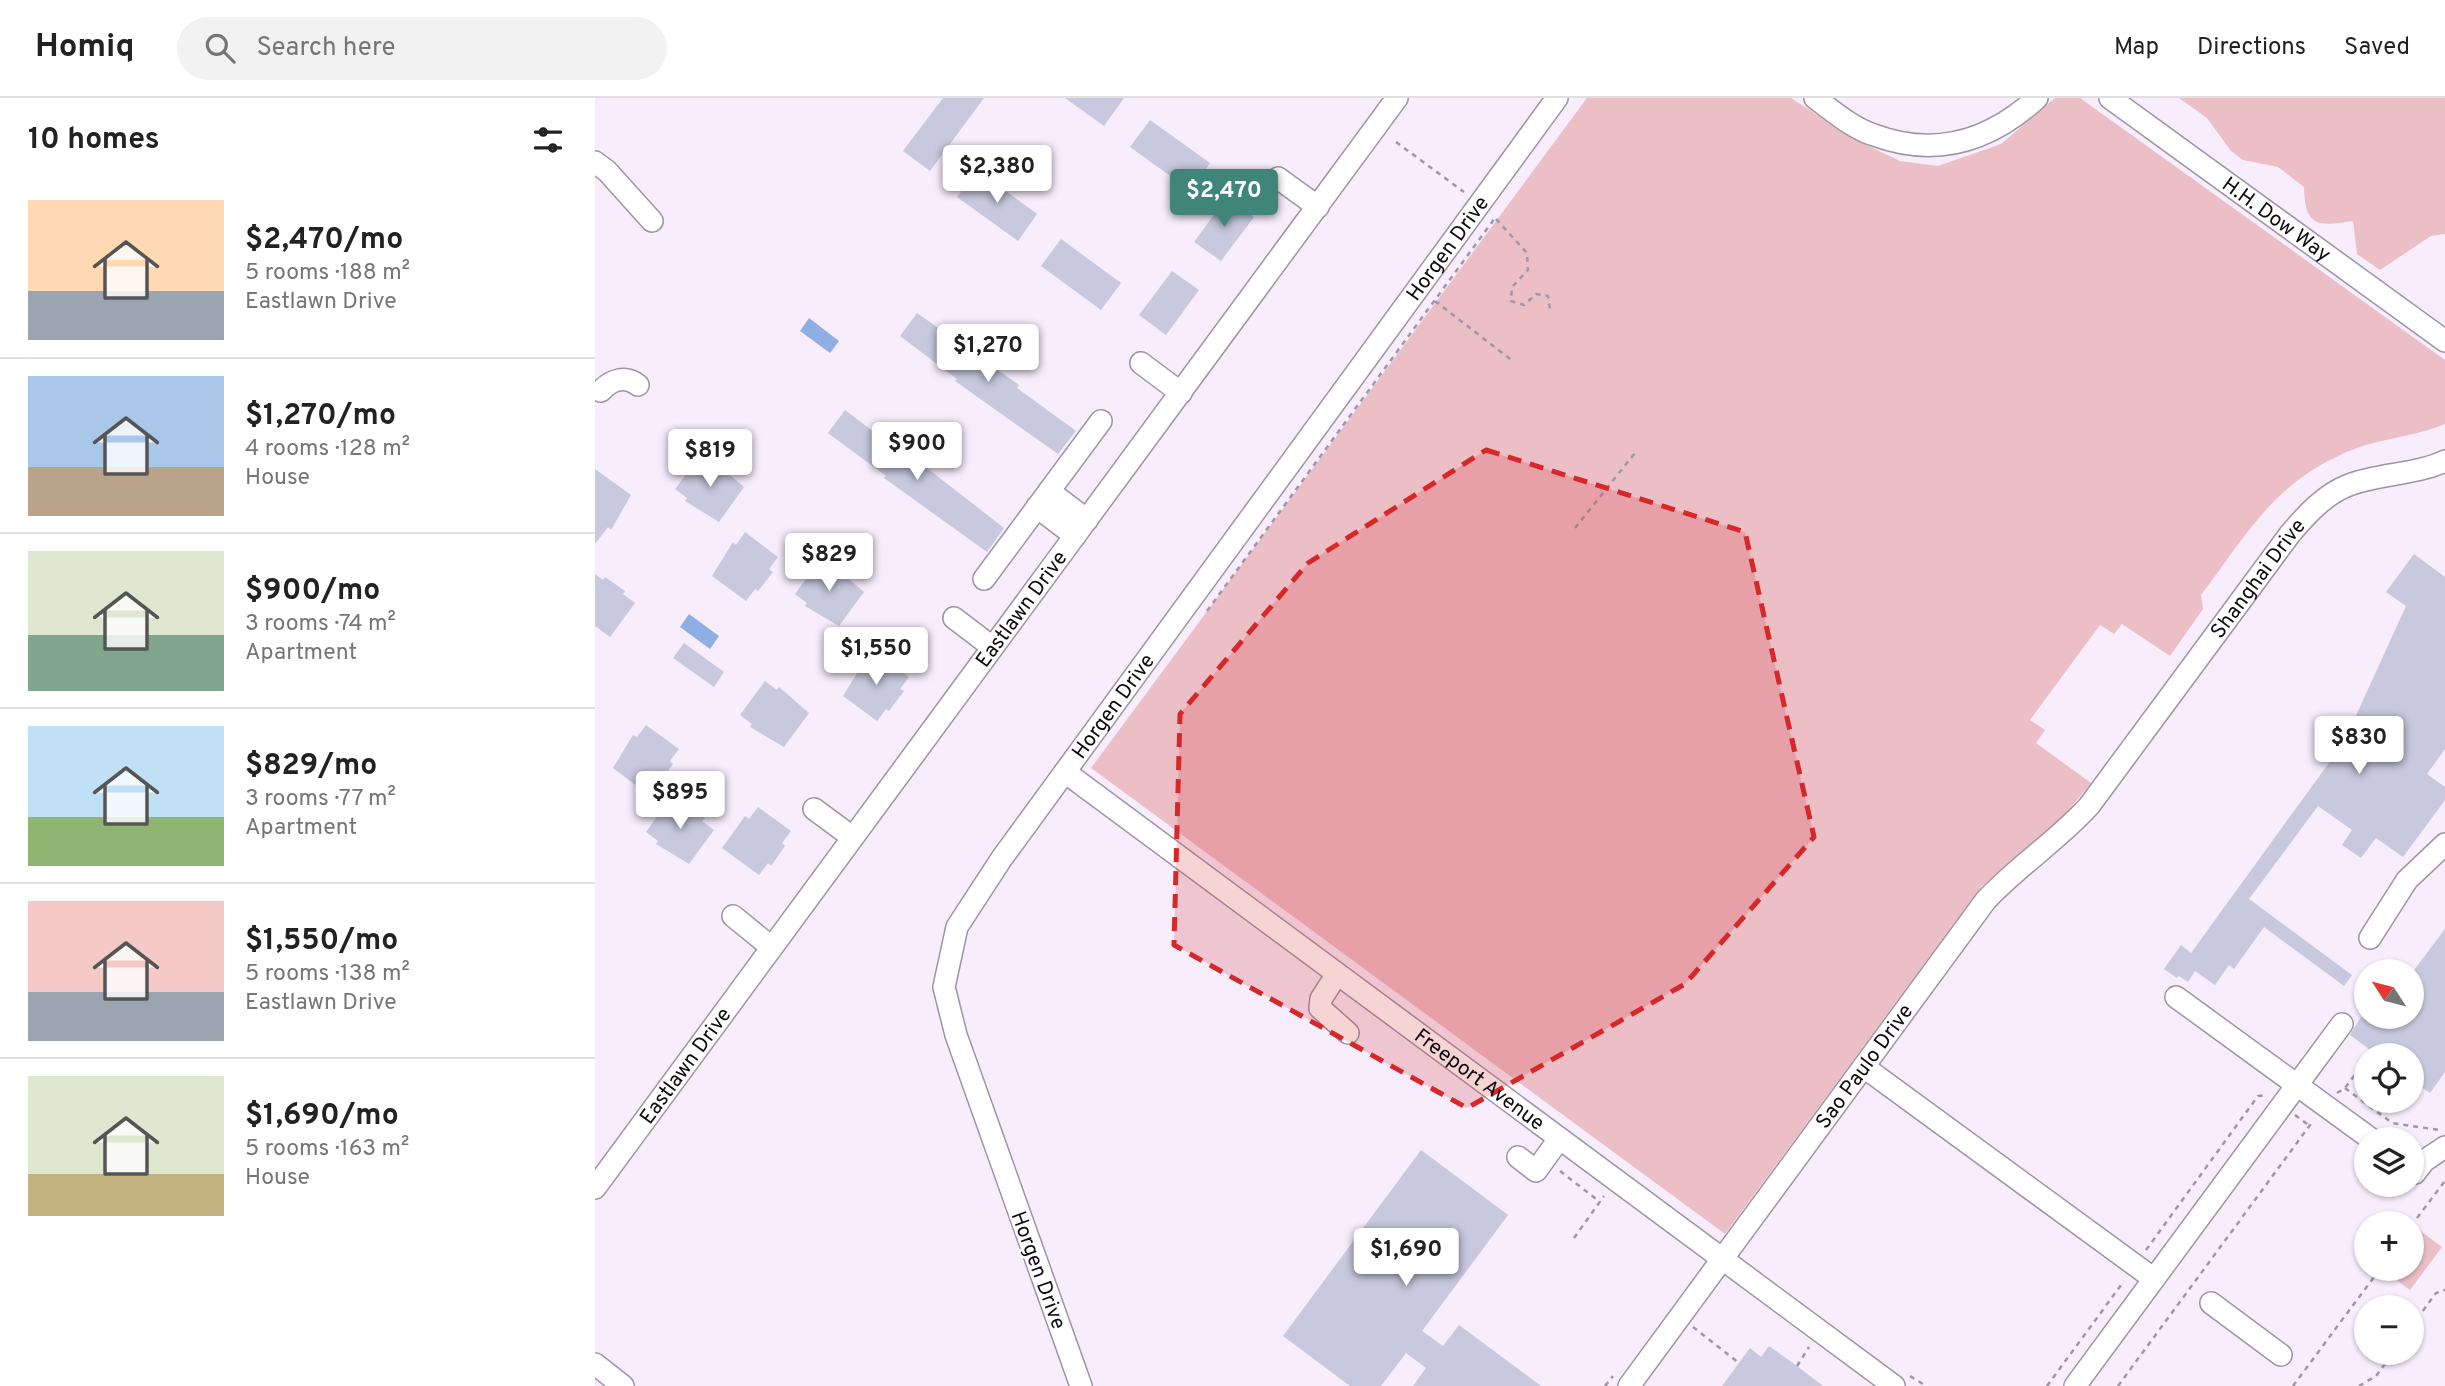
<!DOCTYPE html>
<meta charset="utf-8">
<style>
:root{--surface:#fff;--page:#f2f2f2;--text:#222;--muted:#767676;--line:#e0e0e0;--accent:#40857a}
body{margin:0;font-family:Overpass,sans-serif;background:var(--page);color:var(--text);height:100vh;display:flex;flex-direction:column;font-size:26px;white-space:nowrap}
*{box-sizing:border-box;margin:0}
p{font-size:23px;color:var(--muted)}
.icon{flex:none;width:38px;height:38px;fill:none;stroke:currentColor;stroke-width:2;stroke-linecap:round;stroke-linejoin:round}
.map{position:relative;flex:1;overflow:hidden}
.sheet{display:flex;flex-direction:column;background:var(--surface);width:595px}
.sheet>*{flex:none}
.needle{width:46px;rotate:306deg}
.buttons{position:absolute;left:1759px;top:861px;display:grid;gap:14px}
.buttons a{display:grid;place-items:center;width:70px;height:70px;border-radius:50%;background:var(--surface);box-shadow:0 2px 5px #0004;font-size:35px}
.price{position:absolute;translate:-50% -60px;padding:0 16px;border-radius:7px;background:#fff;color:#222;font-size:23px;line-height:46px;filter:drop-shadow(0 2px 4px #0008)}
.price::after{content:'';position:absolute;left:50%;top:42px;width:21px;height:16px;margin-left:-10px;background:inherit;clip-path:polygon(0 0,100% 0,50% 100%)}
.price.current{background:var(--accent);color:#fff}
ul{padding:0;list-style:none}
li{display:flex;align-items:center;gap:21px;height:175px;padding:0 28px}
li+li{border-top:2px solid var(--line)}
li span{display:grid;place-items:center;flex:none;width:196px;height:140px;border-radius:0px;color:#555}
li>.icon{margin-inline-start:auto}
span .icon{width:84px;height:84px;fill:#fffc;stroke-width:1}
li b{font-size:30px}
h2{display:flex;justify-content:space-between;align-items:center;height:84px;padding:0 28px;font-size:30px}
header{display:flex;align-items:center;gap:42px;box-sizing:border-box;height:98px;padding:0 35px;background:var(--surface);border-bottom:2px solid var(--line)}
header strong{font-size:33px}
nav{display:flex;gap:38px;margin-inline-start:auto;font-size:24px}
.search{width:490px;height:63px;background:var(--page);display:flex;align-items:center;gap:18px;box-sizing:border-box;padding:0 24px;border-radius:38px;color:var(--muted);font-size:26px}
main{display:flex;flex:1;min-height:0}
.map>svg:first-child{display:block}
.green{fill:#ecbfc7}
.water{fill:#8faee3}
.building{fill:#c8c8de}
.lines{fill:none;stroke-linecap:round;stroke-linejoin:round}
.minor-casing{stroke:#9f93a6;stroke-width:24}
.path{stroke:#9f97a3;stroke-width:2.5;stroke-dasharray:5 5;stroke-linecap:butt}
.minor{stroke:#fff;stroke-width:21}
.marked{fill:#d62828;fill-opacity:0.2;stroke:#d62828;stroke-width:5;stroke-dasharray:14 9;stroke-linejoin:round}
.labels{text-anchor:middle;stroke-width:5;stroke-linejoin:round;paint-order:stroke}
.street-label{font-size:21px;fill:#0e0a10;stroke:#fefefe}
</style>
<header>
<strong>Homiq</strong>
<div class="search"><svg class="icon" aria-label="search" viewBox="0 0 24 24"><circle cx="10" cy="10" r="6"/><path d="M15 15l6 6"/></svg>Search here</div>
<nav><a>Map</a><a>Directions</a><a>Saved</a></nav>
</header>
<main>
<section class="sheet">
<h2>10 homes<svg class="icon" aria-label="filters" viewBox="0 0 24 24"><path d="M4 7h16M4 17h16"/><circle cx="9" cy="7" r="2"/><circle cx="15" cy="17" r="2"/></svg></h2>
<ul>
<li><span style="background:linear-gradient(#ffd9b3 65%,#9aa5b1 0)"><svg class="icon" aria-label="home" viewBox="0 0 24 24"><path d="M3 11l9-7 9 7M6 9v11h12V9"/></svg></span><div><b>$2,470/mo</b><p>5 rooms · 188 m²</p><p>Eastlawn Drive</p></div></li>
<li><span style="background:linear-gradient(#a9c7e8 65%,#b9a48a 0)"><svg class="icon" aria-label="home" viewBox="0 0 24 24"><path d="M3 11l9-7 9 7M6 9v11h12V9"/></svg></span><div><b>$1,270/mo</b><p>4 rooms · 128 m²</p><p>House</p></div></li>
<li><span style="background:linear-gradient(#dfe7d0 60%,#7fa58c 0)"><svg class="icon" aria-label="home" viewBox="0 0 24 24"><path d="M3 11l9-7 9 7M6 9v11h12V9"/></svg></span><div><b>$900/mo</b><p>3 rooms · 74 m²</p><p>Apartment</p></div></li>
<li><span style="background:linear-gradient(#bfe0f5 65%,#8fb573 0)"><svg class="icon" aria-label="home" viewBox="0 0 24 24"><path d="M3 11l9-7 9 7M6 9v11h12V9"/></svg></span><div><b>$829/mo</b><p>3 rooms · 77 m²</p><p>Apartment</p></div></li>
<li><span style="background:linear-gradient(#f6c9c9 65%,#9aa5b1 0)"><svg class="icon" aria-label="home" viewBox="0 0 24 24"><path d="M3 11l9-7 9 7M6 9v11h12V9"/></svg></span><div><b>$1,550/mo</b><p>5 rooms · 138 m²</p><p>Eastlawn Drive</p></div></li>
<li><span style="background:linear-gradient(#dfe7d0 70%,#c2b280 0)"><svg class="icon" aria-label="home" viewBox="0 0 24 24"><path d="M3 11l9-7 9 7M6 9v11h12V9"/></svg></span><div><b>$1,690/mo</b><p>5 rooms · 163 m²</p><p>House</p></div></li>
</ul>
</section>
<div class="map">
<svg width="1850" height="1288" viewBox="0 0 1850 1288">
<rect width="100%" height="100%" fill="#f7edfd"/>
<path class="green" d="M992,0H1196L1263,43L1305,63L1343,68L1406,46L1460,0H1485L1850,262V326C1825,337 1790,340 1762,350C1682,380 1655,432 1606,497L1608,511L1575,558L1527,526L1519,536L1505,527L1435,622L1450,632L1441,645L1496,685L1467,720L1386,789L1130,1136L496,670Z
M1584,0H1850V136L1836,138L1785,172L1762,156L1758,123C1721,129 1710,128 1709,89L1683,69L1648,62L1636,53L1612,20Z
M1823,1131L1847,1149L1815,1192L1791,1174L1793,1171H1816L1817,1139Z"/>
<path class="water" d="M214,220L244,243L235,255L205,233Z
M94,516L124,538L115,551L85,529Z"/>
<path class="building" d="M348,0H389L335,73L308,53Z
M470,0H529L509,28Z
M555,22L615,65L596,93L535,49Z
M382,72L442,116L423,143L362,99Z
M632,99L659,119L626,163L599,144Z
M466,141L526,185L506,212L446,168Z
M577,173L604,192L571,237L544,217Z
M322,215L424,287L422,290L481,333L463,356L360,283L362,281L305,238Z
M250,312L308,356L310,353L409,430L392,454L289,380L291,378L233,335Z
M105,358L117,366L119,363L149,389L124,424L90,403L92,400L80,391Z
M0,371L36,397L16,432L13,429L0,446Z
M150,434L183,459L174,471L178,474L163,493L160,491L151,503L117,478L138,444L141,447Z
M1819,456L1850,479V651L1832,676L1850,689V702L1808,759L1781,740L1766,760L1747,747L1757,732L1723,708L1654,801L1757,877L1749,888L1669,829L1639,871L1634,867L1620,887L1600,873L1593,884L1584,878L1582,880L1569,871L1586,847L1596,855L1736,662L1733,659L1754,633L1811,508L1791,494Z
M225,462L237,471L239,468L269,494L244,528L210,508L212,505L200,496Z
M0,476L8,482L10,479L30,493L28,496L40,505L15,539L0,528Z
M89,545L129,574L119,589L78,560Z
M281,554L314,579L305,591L309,593L294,613L291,611L282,623L248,598L269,564L272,567Z
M170,583L182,592L184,589L214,615L189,649L155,629L157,626L145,617Z
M51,627L84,651L75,663L78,666L55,698L18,670L38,637L42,639Z
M75,700L110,720L107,723L119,732L94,766L61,746L63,743L51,734Z
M163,709L196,733L187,745L190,748L176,768L173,765L164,777L127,750L150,718L154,721Z
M1850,831V974L1835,995L1816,982V957H1770L1774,951L1755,937L1766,919H1816V876Z
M826,1052L913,1117L827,1233L848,1248L864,1227L946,1288H818L831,1270L811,1255L786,1288H755L688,1238Z
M1174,1248L1202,1268L1228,1288H1127L1155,1250L1166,1259Z"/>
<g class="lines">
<g class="minor-casing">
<g id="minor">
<path d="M1220,0C1238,13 1257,30 1279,37C1341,60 1395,43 1442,0"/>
<path id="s1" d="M1515,0L1850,243"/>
<path d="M0,64L12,73L57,123"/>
<path d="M683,80L723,109"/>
<path d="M546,265L586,295"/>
<path d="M6,293C16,282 30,277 43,287"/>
<path d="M454,393L492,422"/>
<path d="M442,409L480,438"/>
<path d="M389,481L506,323"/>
<path d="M359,520L397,549"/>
<path id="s2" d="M470,674L1299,1288"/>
<path d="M219,711L257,739"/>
<path d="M138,818L176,849"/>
<path d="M1775,840L1812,782L1850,746"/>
<path d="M742,876L726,901L725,910L753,935"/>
<path d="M1581,899L1776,1041"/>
<path d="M1269,969L1559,1181"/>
<path d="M923,1059L941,1073L964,1041"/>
<path d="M1816,1072L1820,1075L1829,1063L1850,1049"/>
<path id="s3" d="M0,1090L802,0"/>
<path d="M1616,1205L1686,1257"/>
<path d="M0,1266L28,1288"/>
<path id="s4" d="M486,1288L361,937L349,889L362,829L407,760L962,0"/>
<path id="s5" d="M1034,1288L1391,802C1423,768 1462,743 1494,708L1695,436C1711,417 1730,396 1754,387C1785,375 1820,377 1850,363"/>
<path d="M1480,1288L1747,926"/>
</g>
</g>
<path class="path" d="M801,44L869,94
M901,121L932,155L933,172L917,189L916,203L929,207L941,196L953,198L955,211
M840,203L919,264
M980,430L1040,355
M612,513L900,120
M1750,990L1797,1025L1844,1032
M1742,995L1750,990L1771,962
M1700,1017L1715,1028
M965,1073L1005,1104
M1816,1128L1850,1083
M979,1140L1009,1098
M1551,1152L1663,998L1672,997
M1098,1229L1144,1265
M1816,1229L1841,1195L1850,1192
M1202,1268L1214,1249
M1315,1278L1331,1288
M1010,1288L1018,1278
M1452,1288L1529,1183
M1523,1288L1718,1023
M1698,1288L1785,1171
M1764,1288L1781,1278L1798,1255"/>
<use href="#minor" class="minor"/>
</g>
<path class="marked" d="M891,352L1150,434L1219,739L1090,886L872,1010L579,847L585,616L713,465Z"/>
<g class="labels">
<g class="street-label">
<text dy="7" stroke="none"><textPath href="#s1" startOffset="206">H.H. Dow Way</textPath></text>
<text dy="7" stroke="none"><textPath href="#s4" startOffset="1321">Horgen Drive</textPath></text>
<text dy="7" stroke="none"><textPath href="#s5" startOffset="1026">Shanghai Drive</textPath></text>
<text dy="7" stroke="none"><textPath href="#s3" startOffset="719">Eastlawn Drive</textPath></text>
<text dy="7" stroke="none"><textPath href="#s4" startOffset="754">Horgen Drive</textPath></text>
<text dy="7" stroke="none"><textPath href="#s3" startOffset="152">Eastlawn Drive</textPath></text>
<text dy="7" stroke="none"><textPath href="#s5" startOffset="397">Sao Paulo Drive</textPath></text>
<text dy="7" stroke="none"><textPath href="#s2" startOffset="516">Freeport Avenue</textPath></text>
<text transform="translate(444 1172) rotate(70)" y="7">Horgen Drive</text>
</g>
</g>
</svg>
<div class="buttons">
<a><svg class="needle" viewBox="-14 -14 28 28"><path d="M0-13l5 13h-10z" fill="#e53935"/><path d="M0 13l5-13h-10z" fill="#767676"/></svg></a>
<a><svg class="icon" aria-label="locate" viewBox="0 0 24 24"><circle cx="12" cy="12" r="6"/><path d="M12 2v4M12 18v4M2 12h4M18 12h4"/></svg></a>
<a><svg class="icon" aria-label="layers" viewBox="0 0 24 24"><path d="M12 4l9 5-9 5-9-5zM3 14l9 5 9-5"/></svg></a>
<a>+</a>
<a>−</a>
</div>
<b class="price" style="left:402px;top:107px">$2,380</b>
<b class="price current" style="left:629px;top:131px">$2,470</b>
<b class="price" style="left:393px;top:286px">$1,270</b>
<b class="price" style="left:322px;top:384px">$900</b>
<b class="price" style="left:115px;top:391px">$819</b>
<b class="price" style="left:234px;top:495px">$829</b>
<b class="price" style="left:281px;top:589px">$1,550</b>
<b class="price" style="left:1764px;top:678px">$830</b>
<b class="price" style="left:85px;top:733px">$895</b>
<b class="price" style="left:811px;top:1190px">$1,690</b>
</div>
</main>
